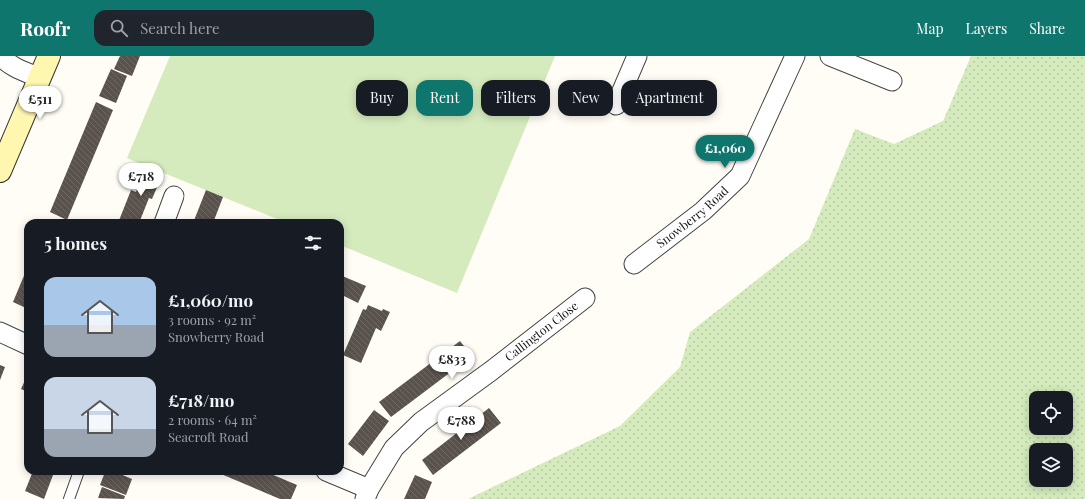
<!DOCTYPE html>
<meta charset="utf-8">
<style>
:root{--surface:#171b24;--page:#20242c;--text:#f1f3f6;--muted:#9ea1a6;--accent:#0f766e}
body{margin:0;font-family:"Playfair Display",serif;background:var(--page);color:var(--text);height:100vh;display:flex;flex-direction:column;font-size:15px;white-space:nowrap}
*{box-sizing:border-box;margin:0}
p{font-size:13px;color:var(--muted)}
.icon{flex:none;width:22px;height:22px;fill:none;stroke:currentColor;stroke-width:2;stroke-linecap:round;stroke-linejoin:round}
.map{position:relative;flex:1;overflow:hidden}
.details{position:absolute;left:24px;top:163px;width:320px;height:256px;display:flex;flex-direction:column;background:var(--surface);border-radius:12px;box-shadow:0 2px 10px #0003}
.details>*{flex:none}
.hud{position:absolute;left:356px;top:24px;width:380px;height:36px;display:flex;gap:8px}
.fabs{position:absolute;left:1029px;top:335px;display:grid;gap:8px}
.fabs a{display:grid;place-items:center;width:44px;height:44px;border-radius:8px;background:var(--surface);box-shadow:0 2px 10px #0003;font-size:20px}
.price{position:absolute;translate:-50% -34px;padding:0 9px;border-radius:14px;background:#fff;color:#222;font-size:13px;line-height:26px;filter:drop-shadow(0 1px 2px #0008)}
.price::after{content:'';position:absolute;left:50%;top:24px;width:12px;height:9px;margin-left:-6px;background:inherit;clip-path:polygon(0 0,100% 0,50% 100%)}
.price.active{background:var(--accent);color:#fff}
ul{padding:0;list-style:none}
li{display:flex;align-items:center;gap:12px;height:100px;padding:0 20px}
li span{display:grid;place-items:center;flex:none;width:112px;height:80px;border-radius:12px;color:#555}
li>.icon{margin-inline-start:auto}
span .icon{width:48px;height:48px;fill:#fffc;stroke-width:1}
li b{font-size:17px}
h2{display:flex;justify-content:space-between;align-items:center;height:48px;padding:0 20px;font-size:17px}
.pill{padding:0 14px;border-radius:12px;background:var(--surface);box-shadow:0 2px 10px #0003;font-size:14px;line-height:36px}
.pill.active{background:var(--accent);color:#fff}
header{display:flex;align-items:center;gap:24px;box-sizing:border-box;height:56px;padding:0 20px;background:var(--accent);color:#fff}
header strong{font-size:19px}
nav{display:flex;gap:22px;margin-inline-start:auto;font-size:14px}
.search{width:280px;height:36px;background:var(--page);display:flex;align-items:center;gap:10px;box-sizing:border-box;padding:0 14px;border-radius:12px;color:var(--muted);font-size:15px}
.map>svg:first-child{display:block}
.grass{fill:#d5ebbd}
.park{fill:url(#park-dots);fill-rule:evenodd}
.building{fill:url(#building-back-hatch)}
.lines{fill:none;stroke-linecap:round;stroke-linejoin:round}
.lane-casing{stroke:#444;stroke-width:12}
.street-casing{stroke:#444;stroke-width:21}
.secondary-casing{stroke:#333;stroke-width:24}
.lane{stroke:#fff;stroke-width:10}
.street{stroke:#fff;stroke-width:19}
.secondary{stroke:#fff6b0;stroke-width:22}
.labels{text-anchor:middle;stroke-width:4;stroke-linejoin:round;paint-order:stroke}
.street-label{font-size:12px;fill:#111;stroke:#fff}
</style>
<header>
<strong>Roofr</strong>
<div class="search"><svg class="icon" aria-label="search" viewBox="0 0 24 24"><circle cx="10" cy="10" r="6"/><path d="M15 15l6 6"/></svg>Search here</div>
<nav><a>Map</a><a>Layers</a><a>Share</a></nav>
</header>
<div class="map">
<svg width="1085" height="443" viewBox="0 0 1085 443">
<defs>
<pattern id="park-dots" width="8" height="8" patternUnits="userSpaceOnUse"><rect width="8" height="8" fill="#d5ebbd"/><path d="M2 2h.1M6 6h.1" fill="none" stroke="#b6c8a1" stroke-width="1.8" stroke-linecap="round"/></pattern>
<pattern id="building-back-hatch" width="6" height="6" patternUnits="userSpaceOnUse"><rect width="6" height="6" fill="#5a524d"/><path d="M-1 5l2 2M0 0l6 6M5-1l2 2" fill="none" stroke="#6d6662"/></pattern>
</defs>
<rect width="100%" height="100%" fill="#fffdf5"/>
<path class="grass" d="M170,0H555L457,237L340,189V167H287L127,102Z"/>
<path class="park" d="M971,0H1085V443H468L620,370L680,311L690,276L809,183L855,73L894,88L943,65ZM1036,342H1066V372H1036ZM1036,394H1066V424H1036Z"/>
<path class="building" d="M120,0H140L132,20L114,13Z
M111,13L127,20L116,47L99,40Z
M96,46L113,54L67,164L50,156Z
M146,110L163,117L152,143L149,142L139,167H118L131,134L136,136Z
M206,134L223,141L213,167H193Z
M28,210V253L13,246Z
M340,219L366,230L358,247L340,238Z
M368,249L382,255L383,253L390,256L381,275L376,272L361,307L343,299L363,253L366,254Z
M460,285L472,300L391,361L379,346Z
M0,309L5,311L0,324Z
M28,318V336L21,333Z
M489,352L501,367L433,419L422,404Z
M374,354L389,365L363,400L348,388Z
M33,415H42L53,419L44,443L25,435Z
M113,415L132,423L126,439L100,429L105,416L112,418Z
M214,415H264L297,429L291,443H280Z
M415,419L432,426L425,443H404Z
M102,431L125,440L124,443L98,442Z"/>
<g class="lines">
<g class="lane-casing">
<path id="lane" d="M69,443L79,415"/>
</g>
<g class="street-casing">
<g id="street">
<path d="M1,0C11,12 26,16 40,22"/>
<path d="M830,0L892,25"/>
<path d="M616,49L637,0"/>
<path d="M164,167L174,140"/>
<path id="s1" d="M634,208L703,155L740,120L795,0"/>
<path d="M0,276L28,289"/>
<path d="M326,415L369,433"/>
<path id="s2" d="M365,443L369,433L394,392L421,366L491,315L585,242"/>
</g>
</g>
<g class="secondary-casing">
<path id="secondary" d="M0,115L49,0"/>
</g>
<use href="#lane" class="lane"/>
<use href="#street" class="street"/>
<use href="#secondary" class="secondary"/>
</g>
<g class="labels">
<g class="street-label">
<text dy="4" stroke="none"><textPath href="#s1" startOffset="75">Snowberry Road</textPath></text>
<text dy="4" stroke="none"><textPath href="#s2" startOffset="247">Callington Close</textPath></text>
</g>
</g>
</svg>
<div class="fabs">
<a><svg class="icon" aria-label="locate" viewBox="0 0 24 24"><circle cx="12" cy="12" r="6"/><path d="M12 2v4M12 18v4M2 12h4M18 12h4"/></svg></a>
<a><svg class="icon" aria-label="layers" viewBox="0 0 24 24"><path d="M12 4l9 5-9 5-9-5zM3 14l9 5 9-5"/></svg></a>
</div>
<b class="price" style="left:40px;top:64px">£511</b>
<b class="price active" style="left:725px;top:113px">£1,060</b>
<b class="price" style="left:141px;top:141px">£718</b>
<b class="price" style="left:452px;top:324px">£833</b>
<b class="price" style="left:461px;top:385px">£788</b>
<div class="hud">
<a class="pill">Buy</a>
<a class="pill active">Rent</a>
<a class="pill">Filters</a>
<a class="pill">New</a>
<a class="pill">Apartment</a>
</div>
<section class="details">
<h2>5 homes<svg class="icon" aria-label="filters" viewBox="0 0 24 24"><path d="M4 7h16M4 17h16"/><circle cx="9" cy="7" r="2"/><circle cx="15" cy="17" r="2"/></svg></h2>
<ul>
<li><span style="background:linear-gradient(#a9c7e8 60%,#9aa5b1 0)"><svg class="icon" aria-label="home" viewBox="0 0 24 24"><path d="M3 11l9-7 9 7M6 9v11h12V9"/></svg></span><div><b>£1,060/mo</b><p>3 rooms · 92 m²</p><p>Snowberry Road</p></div></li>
<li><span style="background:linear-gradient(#c9d6e8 65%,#9aa5b1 0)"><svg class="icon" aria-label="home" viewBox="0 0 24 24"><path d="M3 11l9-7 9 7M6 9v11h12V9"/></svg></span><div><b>£718/mo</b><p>2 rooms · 64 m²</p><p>Seacroft Road</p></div></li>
</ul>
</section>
</div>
